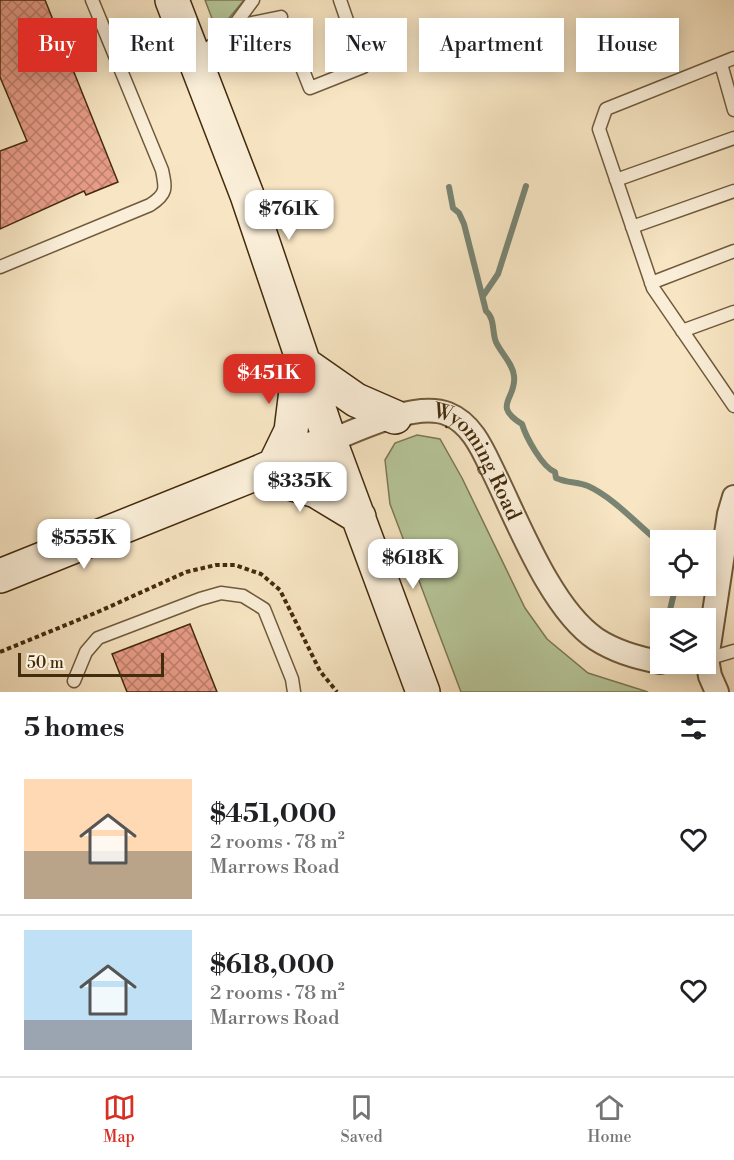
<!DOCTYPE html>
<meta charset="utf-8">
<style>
:root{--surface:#fff;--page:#f2f2f2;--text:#202124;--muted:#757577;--line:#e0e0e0;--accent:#d93025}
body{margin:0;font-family:"Libre Bodoni",serif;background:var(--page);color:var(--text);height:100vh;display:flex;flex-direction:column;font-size:22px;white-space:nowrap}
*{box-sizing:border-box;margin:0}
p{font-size:20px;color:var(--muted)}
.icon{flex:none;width:33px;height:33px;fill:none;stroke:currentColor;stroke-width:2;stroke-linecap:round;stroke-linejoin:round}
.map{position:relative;height:692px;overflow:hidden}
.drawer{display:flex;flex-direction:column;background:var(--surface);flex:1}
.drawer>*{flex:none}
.banner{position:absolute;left:18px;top:18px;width:699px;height:54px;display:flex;gap:12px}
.buttons{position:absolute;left:650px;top:530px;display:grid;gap:12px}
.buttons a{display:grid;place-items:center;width:66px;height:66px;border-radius:0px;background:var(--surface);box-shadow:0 3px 15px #0003;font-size:30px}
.scale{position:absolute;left:18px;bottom:15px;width:146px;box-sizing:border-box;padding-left:6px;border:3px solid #432b0e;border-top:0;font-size:16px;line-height:21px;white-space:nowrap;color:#432b0e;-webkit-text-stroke:4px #faeed8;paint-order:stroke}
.price{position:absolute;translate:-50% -51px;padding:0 14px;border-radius:12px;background:#fff;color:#222;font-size:20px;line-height:39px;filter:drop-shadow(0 2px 3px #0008)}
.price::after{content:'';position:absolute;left:50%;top:36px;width:18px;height:14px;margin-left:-9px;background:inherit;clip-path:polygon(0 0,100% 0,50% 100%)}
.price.current{background:var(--accent);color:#fff}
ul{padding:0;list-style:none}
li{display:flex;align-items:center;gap:18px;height:150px;padding:0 24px}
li+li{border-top:2px solid var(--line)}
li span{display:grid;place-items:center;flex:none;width:168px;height:120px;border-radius:0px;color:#555}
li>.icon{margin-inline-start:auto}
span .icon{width:72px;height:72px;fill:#fffc;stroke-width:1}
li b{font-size:26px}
h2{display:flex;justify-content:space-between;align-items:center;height:72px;padding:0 24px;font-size:26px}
.tag{padding:0 21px;border-radius:0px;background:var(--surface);box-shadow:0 3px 15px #0003;font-size:21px;line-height:54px}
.tag.current{background:var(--accent);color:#fff}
.tab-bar{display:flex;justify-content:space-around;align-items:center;height:84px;border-top:2px solid var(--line);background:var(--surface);font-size:16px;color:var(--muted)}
.tab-bar a{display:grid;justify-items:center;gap:3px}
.tab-bar .current{color:var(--accent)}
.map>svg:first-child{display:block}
.green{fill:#b6c699;stroke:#7c7854;stroke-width:1.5}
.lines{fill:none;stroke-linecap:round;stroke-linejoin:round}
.stream{stroke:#798472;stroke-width:6}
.building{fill:url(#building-cross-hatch);stroke:#432b0e;stroke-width:1.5}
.lane-casing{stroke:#705a3b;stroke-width:15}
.street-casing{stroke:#705a3b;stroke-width:26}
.secondary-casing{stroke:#432b0e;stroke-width:36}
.path{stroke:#432b0e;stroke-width:4;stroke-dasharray:4.5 3;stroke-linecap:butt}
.lane{stroke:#faeed8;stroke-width:12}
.street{stroke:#faeed8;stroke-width:22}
.secondary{stroke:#faeed8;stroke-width:33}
.labels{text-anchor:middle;stroke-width:6;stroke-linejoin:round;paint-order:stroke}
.street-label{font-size:21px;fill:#432b0e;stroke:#faeed8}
</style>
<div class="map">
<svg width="734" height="692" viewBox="0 0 734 692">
<defs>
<pattern id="building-cross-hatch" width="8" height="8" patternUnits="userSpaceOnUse" patternTransform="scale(1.5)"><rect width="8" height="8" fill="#e99d89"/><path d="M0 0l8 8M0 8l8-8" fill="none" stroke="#be806e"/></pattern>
</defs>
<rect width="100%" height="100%" fill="#f7e5c3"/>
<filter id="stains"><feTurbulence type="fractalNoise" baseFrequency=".00333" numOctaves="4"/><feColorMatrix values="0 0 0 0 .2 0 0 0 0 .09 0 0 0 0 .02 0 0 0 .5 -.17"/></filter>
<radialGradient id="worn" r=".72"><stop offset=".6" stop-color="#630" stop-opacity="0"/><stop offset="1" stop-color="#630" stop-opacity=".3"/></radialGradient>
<path class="green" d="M205,0H244L220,29H216Z
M417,435L440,439L462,478L525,608L547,639L588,673L648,692H461L390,504L385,460L395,443Z"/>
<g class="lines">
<path class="stream" d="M449,187L453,208L459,213L464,224L486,311C495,318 492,333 496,342C501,353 513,364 514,376C517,399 491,405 522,424C526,437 542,467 555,472L556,478C567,483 578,482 588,486C612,497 633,520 653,537L660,540
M483,296L498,274L526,186
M668,618L676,585
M658,627L660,626"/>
</g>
<path class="building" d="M0,0H45L118,182L86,195L84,191L0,229V151L27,141L0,77Z
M190,624L217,692H127L112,654Z"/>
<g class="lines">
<g class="lane-casing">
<path id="lane" d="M233,27L281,17
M287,30L310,88L363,67L340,0
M734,58L606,109L599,129L653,288L734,406
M196,59L233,27L253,0
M721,64L734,110
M616,180L734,138
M632,227L734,191
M0,267L150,205C167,194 166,189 162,170L92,0
M651,283L734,251
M682,331L734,312
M707,659L734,651
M74,681L86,652L98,638L200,599L221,593L243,596L264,609L292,679L294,692"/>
</g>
<g class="street-casing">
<g id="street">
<path id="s1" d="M330,441C359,429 417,401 448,414C471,423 482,448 492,469C517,519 550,608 596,639C616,652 637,658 660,662"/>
<path d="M717,692L710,676L707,659L729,514L734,497"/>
</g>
</g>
<g class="secondary-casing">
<path id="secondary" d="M172,0L247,195L330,441L423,692
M303,363L356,400L395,417
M275,464L291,431L299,366
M257,473L316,491L359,517
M0,576L257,473L330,441"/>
</g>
<path class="path" d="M0,652L100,611L186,572L216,565H235L261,574L280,590L320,671L337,692"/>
<use href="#lane" class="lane"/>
<use href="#street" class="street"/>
<use href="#secondary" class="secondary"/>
</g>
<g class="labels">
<g class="street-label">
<text dy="7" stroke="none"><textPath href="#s1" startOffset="180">Wyoming Road</textPath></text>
</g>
</g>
<rect width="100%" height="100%" filter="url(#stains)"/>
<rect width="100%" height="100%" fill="url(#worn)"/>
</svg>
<div class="buttons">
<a><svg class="icon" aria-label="locate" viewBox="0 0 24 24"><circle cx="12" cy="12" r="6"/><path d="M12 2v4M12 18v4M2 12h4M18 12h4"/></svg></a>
<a><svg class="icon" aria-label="layers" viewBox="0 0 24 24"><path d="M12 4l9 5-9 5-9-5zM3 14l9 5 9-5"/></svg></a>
</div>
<div class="scale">50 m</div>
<b class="price" style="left:289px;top:241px">$761K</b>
<b class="price current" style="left:269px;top:405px">$451K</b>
<b class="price" style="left:300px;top:513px">$335K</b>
<b class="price" style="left:84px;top:570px">$555K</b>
<b class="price" style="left:413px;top:590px">$618K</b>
<div class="banner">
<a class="tag current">Buy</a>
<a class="tag">Rent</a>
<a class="tag">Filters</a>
<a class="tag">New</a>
<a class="tag">Apartment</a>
<a class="tag">House</a>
</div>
</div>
<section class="drawer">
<h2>5 homes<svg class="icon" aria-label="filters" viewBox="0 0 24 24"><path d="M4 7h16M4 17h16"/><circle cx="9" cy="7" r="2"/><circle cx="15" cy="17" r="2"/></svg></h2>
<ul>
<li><span style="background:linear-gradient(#ffd9b3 60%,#b9a48a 0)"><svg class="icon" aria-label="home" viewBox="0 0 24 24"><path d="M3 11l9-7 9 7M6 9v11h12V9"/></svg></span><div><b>$451,000</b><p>2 rooms · 78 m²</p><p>Marrows Road</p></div><svg class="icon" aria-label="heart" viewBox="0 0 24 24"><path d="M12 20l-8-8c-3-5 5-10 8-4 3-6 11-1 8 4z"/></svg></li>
<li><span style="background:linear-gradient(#bfe0f5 75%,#9aa5b1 0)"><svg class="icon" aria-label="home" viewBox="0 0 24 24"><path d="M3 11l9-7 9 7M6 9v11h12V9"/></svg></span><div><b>$618,000</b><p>2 rooms · 78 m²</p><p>Marrows Road</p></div><svg class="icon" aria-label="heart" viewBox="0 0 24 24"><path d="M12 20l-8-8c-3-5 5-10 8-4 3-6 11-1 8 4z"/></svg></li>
</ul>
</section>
<nav class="tab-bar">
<a class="current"><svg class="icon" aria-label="map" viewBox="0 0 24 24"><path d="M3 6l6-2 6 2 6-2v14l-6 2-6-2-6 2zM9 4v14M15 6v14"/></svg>Map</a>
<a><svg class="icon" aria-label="saved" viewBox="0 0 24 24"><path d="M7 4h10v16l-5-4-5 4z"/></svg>Saved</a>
<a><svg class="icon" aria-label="home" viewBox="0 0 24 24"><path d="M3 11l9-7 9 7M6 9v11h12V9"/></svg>Home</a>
</nav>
